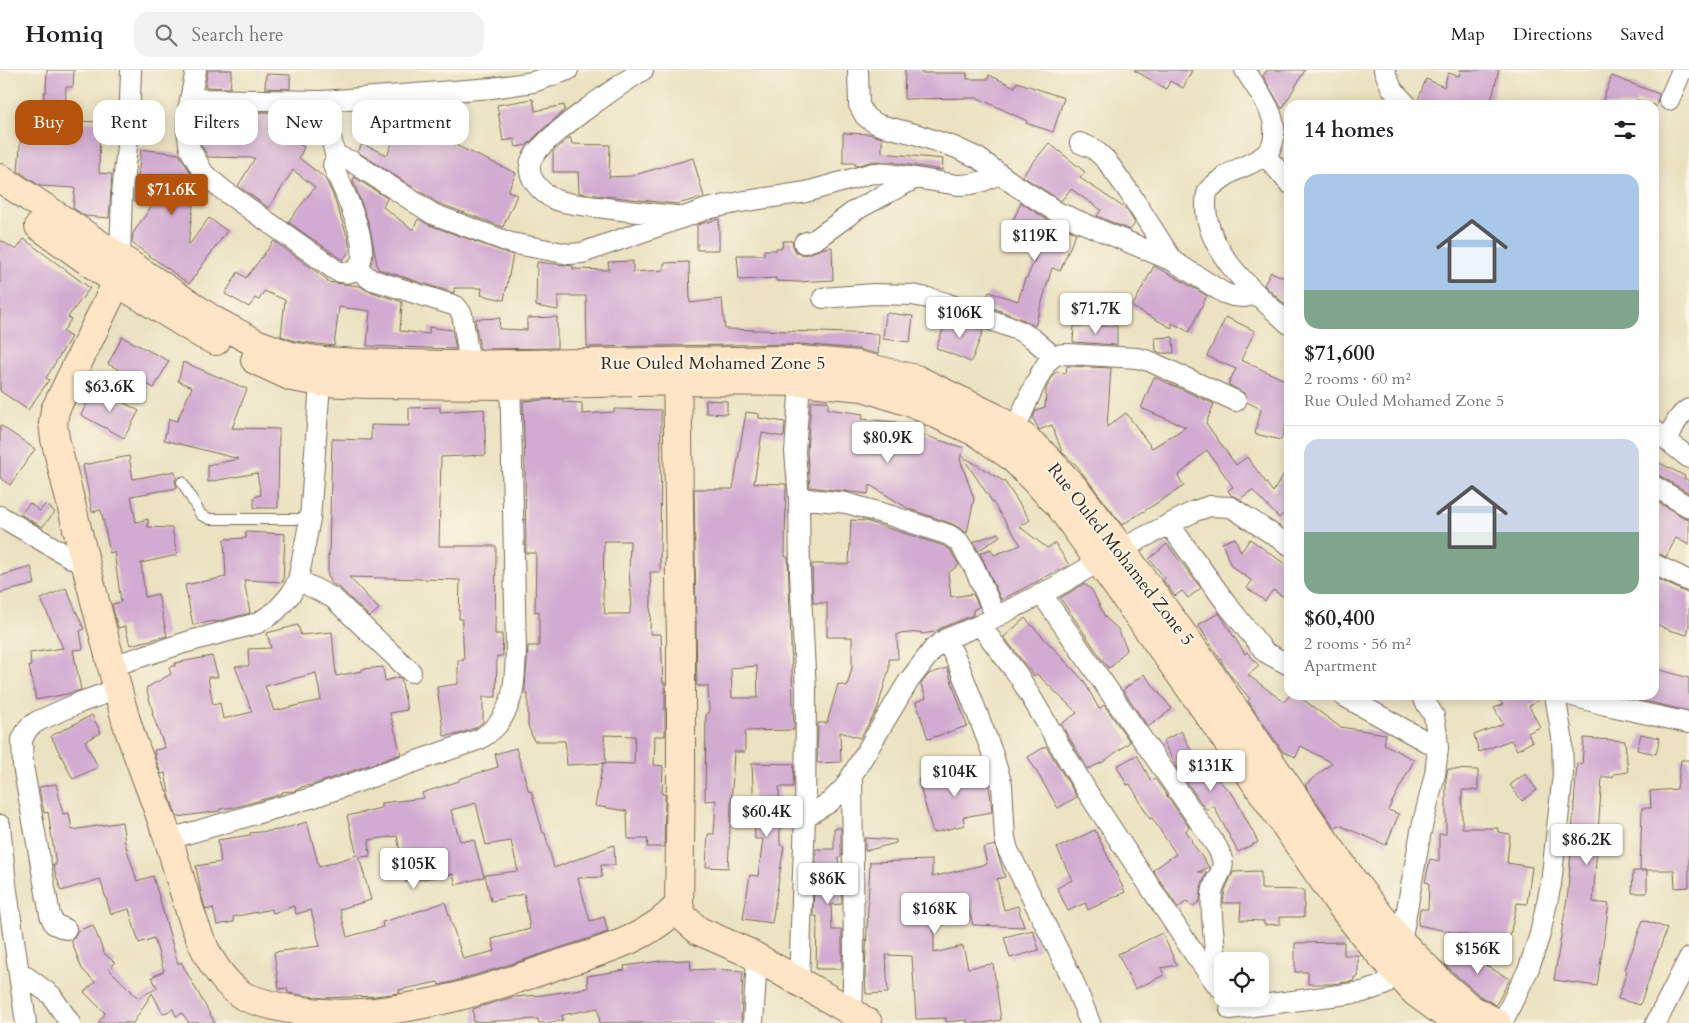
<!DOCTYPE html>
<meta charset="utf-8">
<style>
:root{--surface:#fff;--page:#f2f2f2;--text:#202124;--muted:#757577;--line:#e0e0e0;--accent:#b45309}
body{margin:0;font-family:Cardo,serif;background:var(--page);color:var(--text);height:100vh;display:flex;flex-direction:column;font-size:19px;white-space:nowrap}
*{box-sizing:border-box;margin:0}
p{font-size:16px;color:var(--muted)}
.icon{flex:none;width:28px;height:28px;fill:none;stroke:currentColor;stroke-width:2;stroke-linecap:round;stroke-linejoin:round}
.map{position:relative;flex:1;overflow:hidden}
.panel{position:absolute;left:1284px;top:30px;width:375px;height:600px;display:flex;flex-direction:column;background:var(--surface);border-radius:15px;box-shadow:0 2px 12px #0003}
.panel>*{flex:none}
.hud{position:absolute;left:15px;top:30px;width:475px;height:45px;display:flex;gap:10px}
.controls{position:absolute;left:1214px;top:882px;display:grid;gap:10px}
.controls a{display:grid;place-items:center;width:55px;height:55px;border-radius:10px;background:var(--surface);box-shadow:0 2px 12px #0003;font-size:25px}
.price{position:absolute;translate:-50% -42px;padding:0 11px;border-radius:5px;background:#fff;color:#222;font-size:16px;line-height:32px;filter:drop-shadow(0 1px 2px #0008)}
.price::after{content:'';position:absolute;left:50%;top:30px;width:15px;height:11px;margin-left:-8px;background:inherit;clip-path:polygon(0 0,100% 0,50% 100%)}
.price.current{background:var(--accent);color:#fff}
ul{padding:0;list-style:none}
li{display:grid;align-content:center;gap:10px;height:265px;padding:0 20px}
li+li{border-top:1px solid var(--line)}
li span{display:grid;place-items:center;height:155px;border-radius:15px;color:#555}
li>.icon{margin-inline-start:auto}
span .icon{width:90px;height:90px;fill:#fffc;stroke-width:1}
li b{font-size:21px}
h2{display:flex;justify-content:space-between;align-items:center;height:60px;padding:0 20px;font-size:21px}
.pill{padding:0 18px;border-radius:15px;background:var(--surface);box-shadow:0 2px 12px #0003;font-size:18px;line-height:45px}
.pill.current{background:var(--accent);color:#fff}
header{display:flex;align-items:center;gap:30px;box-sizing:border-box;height:70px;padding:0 25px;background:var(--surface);border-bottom:1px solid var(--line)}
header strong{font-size:24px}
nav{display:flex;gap:28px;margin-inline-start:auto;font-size:18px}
.search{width:350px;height:45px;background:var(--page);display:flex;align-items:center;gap:12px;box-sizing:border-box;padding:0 18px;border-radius:15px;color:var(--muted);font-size:19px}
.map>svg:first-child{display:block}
.building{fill:#d1abd1;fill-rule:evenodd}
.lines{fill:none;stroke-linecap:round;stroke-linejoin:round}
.lane-casing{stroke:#786a57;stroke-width:12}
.street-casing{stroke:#786a57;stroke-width:22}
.secondary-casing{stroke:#786a57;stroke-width:30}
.lane{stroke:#fff;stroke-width:10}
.street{stroke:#fff;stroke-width:20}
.secondary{stroke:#fee5c5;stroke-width:28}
.labels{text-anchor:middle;stroke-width:4;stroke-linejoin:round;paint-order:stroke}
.street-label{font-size:18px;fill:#3b2a1e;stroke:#fcf5e5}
</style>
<header>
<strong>Homiq</strong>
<div class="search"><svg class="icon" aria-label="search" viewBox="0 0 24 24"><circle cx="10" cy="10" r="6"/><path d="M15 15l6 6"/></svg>Search here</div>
<nav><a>Map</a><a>Directions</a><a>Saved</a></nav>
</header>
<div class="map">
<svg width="1689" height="953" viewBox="0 0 1689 953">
<rect width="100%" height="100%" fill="#fcf5e5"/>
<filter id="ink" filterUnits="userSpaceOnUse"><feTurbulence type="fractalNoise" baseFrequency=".02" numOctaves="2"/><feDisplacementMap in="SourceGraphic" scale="10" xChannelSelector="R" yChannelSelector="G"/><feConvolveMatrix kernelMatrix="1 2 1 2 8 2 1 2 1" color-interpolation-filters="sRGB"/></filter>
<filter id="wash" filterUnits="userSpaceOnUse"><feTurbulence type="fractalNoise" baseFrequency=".0096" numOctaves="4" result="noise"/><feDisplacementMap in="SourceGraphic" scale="20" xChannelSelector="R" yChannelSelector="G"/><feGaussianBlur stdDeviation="1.12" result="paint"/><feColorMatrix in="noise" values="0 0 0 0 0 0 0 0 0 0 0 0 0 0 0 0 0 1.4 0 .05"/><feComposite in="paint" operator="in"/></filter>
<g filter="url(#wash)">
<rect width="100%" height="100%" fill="#eae2c0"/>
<g id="blocks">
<path class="building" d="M47,0H74L73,17H66L65,51L100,52L99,103L112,104L109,148L85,146L73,138L75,118L40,116L18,101L21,64L40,66L41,52H43L44,22H46Z
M208,0H232L230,18L205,17Z
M905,0H921V3H967V9H988L989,5L1015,17L1017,12L1064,28L1053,62L1026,53L1027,51L978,28L904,29Z
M1134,0H1192L1183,18L1170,11L1166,19Z
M1267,0H1305L1282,39L1263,6Z
M1460,0H1499L1490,35H1419L1418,30L1426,9L1444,17L1448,3L1459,6Z
M266,4L290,5V19L265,18Z
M1612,6L1659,24L1656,37L1654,35L1637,30L1635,35H1601Z
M533,29L535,41L564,35L565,40L541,61L527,75L516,77L514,69L503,71L497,35Z
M201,41L312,43L310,48L311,49L299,74L304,77L299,88L325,108L333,125L348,168L350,180L343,190L288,152L315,117L293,100L269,138L238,116L255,88L208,87L201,75L200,67Z
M403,51L516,103L508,121L517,125L503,157L438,133L358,82L362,74L387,85Z
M843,63L870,64L882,68V83L943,89L942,100L891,92L873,91L855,96V93H843Z
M570,67L572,74L610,75L609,107L631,106L693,88L704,127L677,134L579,123L578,102H553V82Z
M1049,73L1085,102L1080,108L1126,139L1135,153L1130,160L1097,146L1101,140L1071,119L1061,131L1022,106Z
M141,79L179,84L196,112L188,176L209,148L227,161L189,214L132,173L133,163L154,133L134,131L136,106L138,107Z
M354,107L387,128L383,137L413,160L418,149L429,155L513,185L504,230L481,225L482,218H454V223L378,199L369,154L353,111Z
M1021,133L1051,152L1076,163L1060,201L1052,198L1035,256L1024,250L985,235L989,222L1018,231L1025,208H1027L1039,180L1006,166Z
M719,149V180H697V155Z
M24,169L90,218L68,247L71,249L63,262L71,267L46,308L49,310L28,340L0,321V170L16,180Z
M274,171L328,210L327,212L360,216L366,220L402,232L400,261L429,264V257L452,260L456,279L367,276L370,241L339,237L334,276L295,271L281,266L285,230L264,221L259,230L255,228L249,237L225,224L238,202L246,208Z
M783,171H792L793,176L796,182L802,185L808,184L824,178L832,177L833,210L798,212L776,211V208L739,210L737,185H764V180H776V178H782Z
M633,191V202L664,200V193L689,192L690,233L722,229L725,259L879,264L878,284L858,279L800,274L587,277L586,226H558V240L536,236L537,192L573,196V199L609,200L608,192Z
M1154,196L1177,208L1207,226L1189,262L1172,253V258L1132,237Z
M1271,202L1289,210V238L1264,215Z
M886,243L913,246L910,272L883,269Z
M557,247V278L480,279L475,249L500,248L499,259L527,260V248Z
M948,247L983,261L971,292L936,278Z
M1226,247L1255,261L1241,290L1289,312V343L1281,370L1255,364L1261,339L1247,332L1245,324L1228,314L1236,299L1207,286Z
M1074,256H1117V275L1073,272Z
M122,267L169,291L154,318L108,294Z
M1173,267L1174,283H1161L1156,281L1155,268Z
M183,292L247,319L232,358L279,359L278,438H254V427L261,425L257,403L208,412V395L239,389L164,370L169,349L177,351L192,317L178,311Z
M1067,296L1111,298L1107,357L1126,343L1152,378L1186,357L1141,338L1154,307L1214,334L1206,353L1236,395L1247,387L1273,422L1289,395V438L1279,448L1252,420L1240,429L1231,425L1228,420L1233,417L1207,380L1178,406L1184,416L1122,455L1077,396L1062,382L1052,355L1039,360L1033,348L1036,340L1045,337L1046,319L1053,305L1056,302L1066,303Z
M95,317L139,341L124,368L81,345Z
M563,329V332L582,333V344L614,342V339L661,340L660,502H650L651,526L650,564H661L663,613H665V666H655L654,695L663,696L662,724H665L664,777H647L648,769H628L627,741L595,736L603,693L634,694L635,666L604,665L606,693L567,695L565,671H534L528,656V624H525V619L528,576H539V541L535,542L536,483H526L525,401L523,331ZM604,471H630L629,502L632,536H630V544H605L603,528Z
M706,330L727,331V344L706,343Z
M811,331H828V339L863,344L862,349L896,352V356L899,358L898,365L901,366L904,359L964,378L960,389L974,429L967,463L953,454L909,439L870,415L868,424L810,417L807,382Z
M440,337V342L484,339L486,385L441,387L439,476H496L495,564H502L503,586H497L496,627H483V652L475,658L459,664L444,666L437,617L458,614V590H464L462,549H459L460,510L349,507L379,539L370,547L341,519L331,513L330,507H328V485L329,486L332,369L371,370V355L409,356V338Z
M746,342L759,344V348L785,352L784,367L762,363L754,413L786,414L785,487H788L794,660L745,661V682H734L728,798L706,797L708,764H714L716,730L705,731L706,643H709L708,616H697L694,419H733ZM757,596L758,628H732L731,598Z
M0,355L35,379L10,415L0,408Z
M129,386L133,409L175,401L176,408L175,412L177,418L131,426L136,452L148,449V457L172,458L177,485L141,493L145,527L158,524L167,566L130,575L125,556L118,558L112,534L121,532L114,482L110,483L101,440L92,442L83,395Z
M962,386L1005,412L1030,450L1020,457L1047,478L1055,473L1069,495L1001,530L980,483L991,479L994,485L1021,475Z
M1654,390L1685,406L1684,408L1689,411V423L1660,406L1654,404Z
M1654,430L1683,447L1689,449V475L1676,468L1666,487L1654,482Z
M30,433L39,441L46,434L55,442L42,457L20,444Z
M851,450L866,451L944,476L950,480L959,495L948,503L951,527L973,524L979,537L973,540V545L941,558L935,562L921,564V562L897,564L898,589H889V599L877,640L860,668L840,662L841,692L817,693L818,653H827L838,614L847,616L852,598V567H827V533H813L812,494H849Z
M246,462L285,464L283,512L244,510L250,543L215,552V551L193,555L185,515L226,507L224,469L246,468Z
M998,463L1000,466L978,481L973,472Z
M1235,468L1241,482L1250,469L1289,497V520L1284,527L1273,520L1265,531L1247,518L1252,511L1231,496L1222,473Z
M1167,474L1201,518L1188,528L1182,521L1175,526L1163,510L1165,508L1149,489Z
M31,497L35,514L0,523V506Z
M1654,507L1689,524V557L1687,565L1669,560L1654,553Z
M1084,514L1092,520L1105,547L1118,559L1127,579L1112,596L1108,598L1060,528Z
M66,518L84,559L80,561L83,579L73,580L81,620L71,623L36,630L29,596H31L30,583L63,578L41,529Z
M1219,543L1245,584L1247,582L1259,596L1248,605L1284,632L1290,625H1297L1340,657L1386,664L1384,674L1414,690L1388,740L1399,744L1386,775L1339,755L1335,758L1305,715L1332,693L1301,676L1296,687L1283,682L1248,631L1250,629L1231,606L1198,555Z
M1025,548L1084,611L1099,639L1104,635L1130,672L1103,692L1088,699L1061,654L1077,643L1037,604L1034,606L1004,567Z
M298,555L301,565L332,562L336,606L362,601V599L383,597L385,611L399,607L401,608L407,640L390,643L401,684L312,715L301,717V718L294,721L282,722V724L236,737L220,739V741L177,747L170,727L165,703L161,704L155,687L154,680L165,678L152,643L153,642L146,618L171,604L169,597L175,596V593L212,586L218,607H208L213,635L220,633L223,649L252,642L235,596H249L248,579L271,578L267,563ZM316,603L321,630L274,641L265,616Z
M947,598L967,656L928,669L916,632L926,628L921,614L929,604Z
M1657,599L1689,608V641L1616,625H1654V610Z
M1144,604L1172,639L1148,657L1123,620Z
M1493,625H1543V627L1529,636L1540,657L1528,663L1532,672L1517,680L1511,670L1479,682L1474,665L1503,654L1494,638L1503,634Z
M92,645L101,663L85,671L98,697L73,709L51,666Z
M1181,661L1193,684L1234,726L1258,772L1238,782L1213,735L1207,741L1176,697L1163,671Z
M1641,664L1660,668L1656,684L1637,680Z
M1584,668L1625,671L1628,702L1614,704L1613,707H1602L1593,832L1609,834L1597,916L1554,910L1568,822L1577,693L1582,694Z
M1046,676L1077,727L1058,738L1028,687Z
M516,678L529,722L531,721L543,763H545L554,798L614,775L615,795H601L602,807L578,808L590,851L604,847L608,862L499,898L452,912L439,915L438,912L399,920L400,923L374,926L324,928L288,923L287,918L279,919L274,882L320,876L311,840L296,844L294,836L273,843L272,839L233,847L234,852L217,855L213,838L206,840L201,824L196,796L221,792L218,770L250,765V763L279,760L307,752L319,797L357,785L347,746L381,738V733L424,728L422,723L459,711V709L498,697L495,684ZM476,733L486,775L511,771L518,801L485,805L491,831L524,824L530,859L492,869L495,881L463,889L445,832L410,844L382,852L383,857L347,867L340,839L371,830L359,787L370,786L369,770L397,766L406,812L453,804L456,815L484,807L474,770L460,771L451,740Z
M1137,685L1151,711L1155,709L1189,757L1186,761L1192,770L1191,771L1209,797L1198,802H1207L1202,814L1200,831L1192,837L1187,831L1178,838L1153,800L1176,784L1152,748L1150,749L1130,714L1127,715L1117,696Z
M1681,690H1689V817L1675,818L1674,800H1640L1642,738H1651L1650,721L1677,719Z
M752,693L794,694L793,717H779L780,775L784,776L772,853L743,849L750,805L758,806L763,769H755Z
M959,698L961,707L986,703L990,722L992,742L963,747L965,755L933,763L918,709Z
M1448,699L1478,700V720H1462V758H1498V762L1510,764L1507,793L1532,797L1527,834L1517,833L1508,874L1418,855L1420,839H1428L1429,813L1425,812L1430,789L1439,791V764H1446V709Z
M1525,704L1537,720L1522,731L1510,715Z
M56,714L63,744L69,743L72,760L122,752L125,773L137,811L153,806L178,894L181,892L215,953H189L182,943L176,946L173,939L163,944L152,923L133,953H98L105,943L84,922L95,912L82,899L71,870L74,868L77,861L93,855L104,883L115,893L109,899L138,928L157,918L152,907L164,901L154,868L139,873L129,839L111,844L100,809L61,821L53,795H56L48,742L44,743L39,717Z
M834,758H841V787L838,788L841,812L842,834L831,835L832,860H842V899H816L817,846H813L814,815H816V779H834Z
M1095,760L1125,822L1088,840L1085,833L1068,841L1057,818L1072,810L1057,778Z
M865,768L896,770V773L865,781Z
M995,775L1005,807L997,809L1004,840L1018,836L1024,857L973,855L965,827L943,832V855L934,854V883L963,876L968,898L993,894L1001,950L983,953H967V950L946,952V948L916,949L912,886L886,885L888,923L866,924L865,903L870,792L932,790V807L987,794L983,778Z
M1261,801V819L1304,820V847H1280V854L1264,855V851L1240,850L1241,833H1223L1225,820L1233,802Z
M1633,801H1647V823H1632Z
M1643,850L1667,858L1640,935L1618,929L1627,901L1625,900Z
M1033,860L1039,880L1010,888L1004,867Z
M1162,863L1177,895L1161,898L1164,905L1135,919L1118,884Z
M1344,872V885H1358V907H1354V911L1332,914H1308V902H1295V873Z
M1455,876L1481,890L1480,892L1510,909L1496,935L1480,926L1445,895Z
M690,890L691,900L712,899L743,901L741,953H600L598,938L562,945L563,950L545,953H539L538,949L474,952L473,939L513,927L542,925L588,918L587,906L625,900L624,896L660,891Z"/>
</g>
</g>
<g filter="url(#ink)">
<use href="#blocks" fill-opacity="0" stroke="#786a57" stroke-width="1"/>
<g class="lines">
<g class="lane-casing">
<path id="lane" d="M182,412L201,445L210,449H310"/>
</g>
<g class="street-casing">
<path id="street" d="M196,0L188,40L187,61L190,79L204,104L223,120L337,201C343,203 349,204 355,200C377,184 342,118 334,98L333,95L336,88L340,87L351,91L433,144L511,173L569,184L582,183L707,139L740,132L806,122L873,103L890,104L958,115C974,115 986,112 999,103
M643,0C621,14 538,70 531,91C525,107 542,124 556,130C572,135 588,136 605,138C629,141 653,144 677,146
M858,0L859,35L865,46L870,50L879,55L915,64L954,77L978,88L1015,115L1057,142L1173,191L1224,223L1233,226L1244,227L1257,224
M1245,0C1258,22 1280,45 1273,72C1269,90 1243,95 1229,104C1223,108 1212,115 1208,121C1206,125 1206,131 1206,136C1206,183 1257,225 1289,254
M1384,0L1392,19L1407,35
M191,29L322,31L492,18L533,12L568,0
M1669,30L1682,0
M322,31L336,88
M1080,73L1094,79L1106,90L1129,122L1173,191
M1265,85L1289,113
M804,173L816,169L856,140L916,108
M120,187L122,123L129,58L131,0
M357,198L370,209L456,236L462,244L470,295
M823,228L874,224L912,225L928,228L946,233L1020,261L1033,269L1053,286
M1015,360C1021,346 1042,293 1053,287C1057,284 1063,284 1068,284L1137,288L1149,291L1236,331
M1654,360L1689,388
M1668,369C1673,358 1678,345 1689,339
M1654,416L1689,437
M799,428L846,433L892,446L949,465L959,472L974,497L996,547
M0,446L85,496
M1169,454L1229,537L1265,582L1289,595
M1654,494L1689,511
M298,510L333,528L411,602
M1041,523L1217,777C1231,803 1215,801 1212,824C1210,843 1214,863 1215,882C1216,892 1216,903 1216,913
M980,555L1018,605L1088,723L1195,885L1218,916
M946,569L958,593L992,682L1002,715L1005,768L1008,780L1072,908L1090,953
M112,596L187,572L258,553L276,541L291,524L298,510L310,449L321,300
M1342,625L1438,678
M1569,625L1606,635L1689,653
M852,705L854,884L852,942
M805,747L830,732L845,717L908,612L934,578L946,569L980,555L1055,517L1121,479L1195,441L1210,436L1231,437L1289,475
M0,755L6,814L26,953
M169,769L311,728L480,669C486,665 493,660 498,654C515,632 515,607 516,580L510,301
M66,859L54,854L50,845L23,696L22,670L28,658L38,651L81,632L118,619
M20,902L51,925L70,953
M799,911L805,747L806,621L800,504L799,428L795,382L800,312
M1230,939L1363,922L1384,915L1394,900L1401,872L1421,761L1435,704L1438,678L1437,665L1434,646L1421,625
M753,953L757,888
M1502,953L1529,898L1540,864L1551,814L1563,703L1562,667L1555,625
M1656,953L1689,888"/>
</g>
<g class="secondary-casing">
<path id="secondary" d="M0,108L213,250L256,273L291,286L323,291L359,293L447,295L800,290L856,295L916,309L992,346L1015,360L1039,380L1076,420L1121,479L1194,580L1308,747L1359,819L1401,872L1442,914L1471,939L1497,953
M39,156L117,212L203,265L216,271
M119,193L117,212L55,340L53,353L55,369C73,440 89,511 108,581C115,608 121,636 130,663C142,698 156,733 168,768C185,818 197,898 245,927C316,953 382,945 456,927C488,919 520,908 552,897C596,882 647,871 679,835
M255,290L292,307L320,312L368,314L510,315L678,311L808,312L863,317L912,333L978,363L1012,387L1059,435L1200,632L1339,833L1371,874L1416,923L1457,953
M677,293L681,575V708L679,835L683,847L699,861L747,882L852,942L868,953"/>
</g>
<use href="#lane" class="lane"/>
<use href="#street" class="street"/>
<use href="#secondary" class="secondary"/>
</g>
</g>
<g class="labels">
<g class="street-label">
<text x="713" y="299">Rue Ouled Mohamed Zone 5</text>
<text transform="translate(1121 484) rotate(52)" y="6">Rue Ouled Mohamed Zone 5</text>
</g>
</g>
</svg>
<div class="controls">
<a><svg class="icon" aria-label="locate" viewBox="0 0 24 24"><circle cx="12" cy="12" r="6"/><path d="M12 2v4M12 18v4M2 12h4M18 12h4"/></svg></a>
</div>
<b class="price current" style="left:172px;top:146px">$71.6K</b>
<b class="price" style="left:1035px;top:192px">$119K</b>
<b class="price" style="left:1096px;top:265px">$71.7K</b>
<b class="price" style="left:960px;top:269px">$106K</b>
<b class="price" style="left:110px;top:343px">$63.6K</b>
<b class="price" style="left:888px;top:394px">$80.9K</b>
<b class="price" style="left:1211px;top:722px">$131K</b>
<b class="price" style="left:955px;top:728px">$104K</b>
<b class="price" style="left:767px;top:768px">$60.4K</b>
<b class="price" style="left:1587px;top:796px">$86.2K</b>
<b class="price" style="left:414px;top:820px">$105K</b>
<b class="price" style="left:828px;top:835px">$86K</b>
<b class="price" style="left:935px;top:865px">$168K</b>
<b class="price" style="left:1478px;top:905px">$156K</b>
<div class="hud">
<a class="pill current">Buy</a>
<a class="pill">Rent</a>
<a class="pill">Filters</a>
<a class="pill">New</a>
<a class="pill">Apartment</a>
</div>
<section class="panel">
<h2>14 homes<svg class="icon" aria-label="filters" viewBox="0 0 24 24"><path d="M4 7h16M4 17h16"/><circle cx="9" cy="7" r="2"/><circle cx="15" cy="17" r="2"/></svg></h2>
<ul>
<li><span style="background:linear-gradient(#a9c7e8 75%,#7fa58c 0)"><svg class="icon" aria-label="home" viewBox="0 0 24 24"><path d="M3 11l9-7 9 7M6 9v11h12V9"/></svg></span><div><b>$71,600</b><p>2 rooms · 60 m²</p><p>Rue Ouled Mohamed Zone 5</p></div></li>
<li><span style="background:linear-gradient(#c9d6e8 60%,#7fa58c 0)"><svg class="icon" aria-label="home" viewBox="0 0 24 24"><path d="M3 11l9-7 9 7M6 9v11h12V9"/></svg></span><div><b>$60,400</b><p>2 rooms · 56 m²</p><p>Apartment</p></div></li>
</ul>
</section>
</div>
